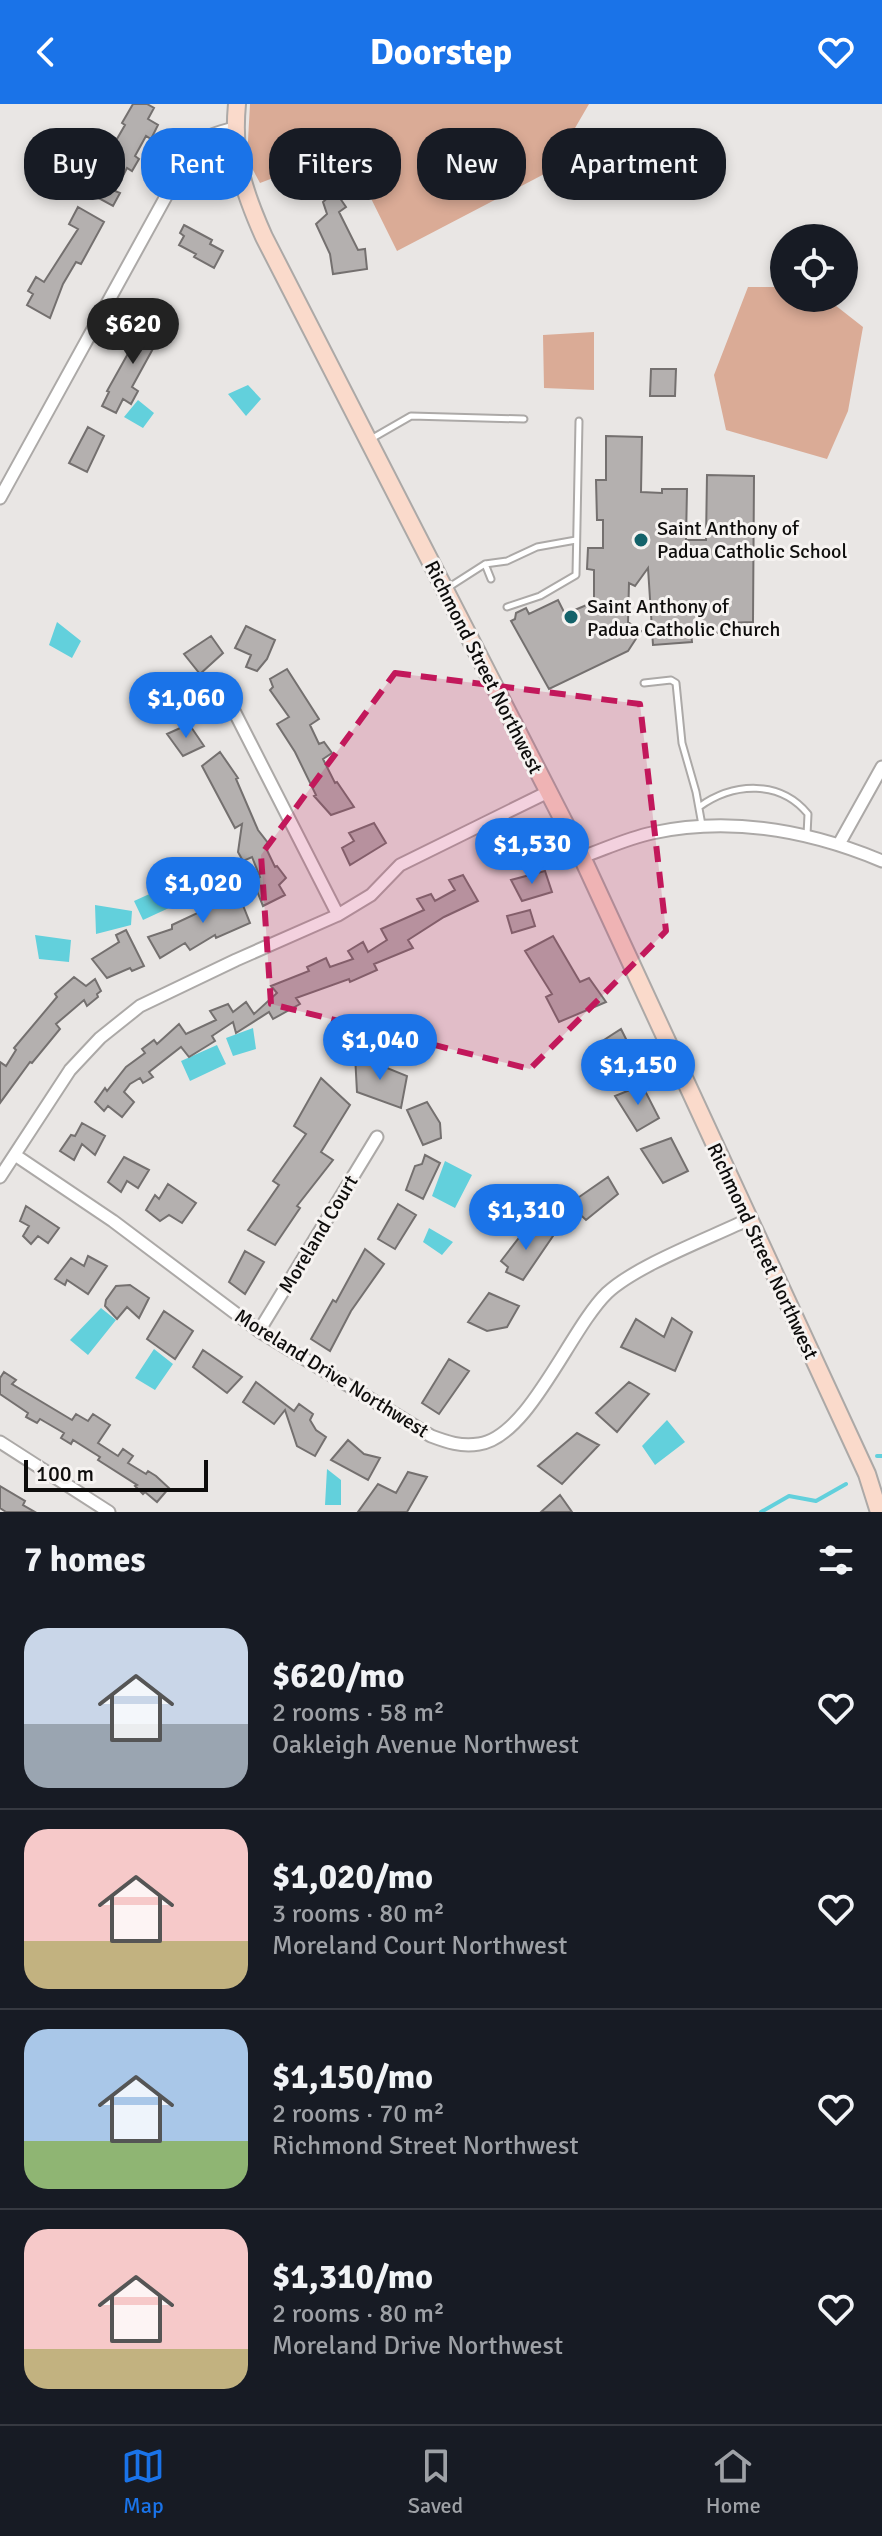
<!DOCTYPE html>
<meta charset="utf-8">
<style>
:root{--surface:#171b24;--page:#242831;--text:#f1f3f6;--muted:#9ea1a6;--line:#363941;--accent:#1a73e8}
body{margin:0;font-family:Signika,sans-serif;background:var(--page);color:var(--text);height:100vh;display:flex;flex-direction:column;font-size:30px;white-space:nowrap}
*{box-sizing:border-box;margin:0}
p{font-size:26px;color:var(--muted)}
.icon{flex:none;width:44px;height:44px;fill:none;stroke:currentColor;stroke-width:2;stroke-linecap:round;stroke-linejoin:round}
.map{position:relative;height:1408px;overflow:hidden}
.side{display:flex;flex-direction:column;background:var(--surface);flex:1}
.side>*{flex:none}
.guide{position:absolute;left:24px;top:24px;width:834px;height:72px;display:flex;gap:16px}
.controls{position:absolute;left:770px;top:120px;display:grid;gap:16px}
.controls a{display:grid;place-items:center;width:88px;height:88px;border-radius:50%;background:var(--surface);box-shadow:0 4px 12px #0003;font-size:40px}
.scale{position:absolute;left:24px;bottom:20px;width:184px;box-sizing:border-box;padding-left:8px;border:4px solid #0e0d0c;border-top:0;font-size:22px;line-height:28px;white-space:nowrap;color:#0e0d0c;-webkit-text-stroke:6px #f6f3f1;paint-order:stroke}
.price{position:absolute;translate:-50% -68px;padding:0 18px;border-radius:28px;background:var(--accent);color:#fff;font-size:26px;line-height:52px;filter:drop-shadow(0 2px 4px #0008)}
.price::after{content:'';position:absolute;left:50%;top:48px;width:24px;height:18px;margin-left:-12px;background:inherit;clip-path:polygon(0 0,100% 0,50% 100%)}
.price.current{background:#222;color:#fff}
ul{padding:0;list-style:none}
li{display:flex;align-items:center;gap:24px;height:200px;padding:0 24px}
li+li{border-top:2px solid var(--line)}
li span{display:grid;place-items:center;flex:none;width:224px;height:160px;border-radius:24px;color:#555}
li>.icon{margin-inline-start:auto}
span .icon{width:96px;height:96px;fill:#fffc;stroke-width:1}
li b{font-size:34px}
h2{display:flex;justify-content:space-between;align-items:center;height:96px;padding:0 24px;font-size:34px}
.pill{padding:0 28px;border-radius:32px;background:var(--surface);box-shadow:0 4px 12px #0003;font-size:28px;line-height:72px}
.pill.current{background:var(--accent);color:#fff}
header{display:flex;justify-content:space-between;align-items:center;height:104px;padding:0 24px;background:var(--accent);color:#fff;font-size:36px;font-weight:700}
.menu{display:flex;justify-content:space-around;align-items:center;height:112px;border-top:2px solid var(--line);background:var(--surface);font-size:22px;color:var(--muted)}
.menu a{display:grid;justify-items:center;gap:4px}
.menu .current{color:var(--accent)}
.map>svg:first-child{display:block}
.green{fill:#daab96}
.water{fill:#62d0dc}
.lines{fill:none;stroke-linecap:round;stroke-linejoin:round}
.stream{stroke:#62d0dc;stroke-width:4}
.building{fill:#b4b0af;stroke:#74706f;stroke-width:2}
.lane-casing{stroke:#aca9a7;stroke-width:9}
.street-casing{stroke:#aca9a7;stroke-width:15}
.secondary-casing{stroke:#aca9a7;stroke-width:20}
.lane{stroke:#fff;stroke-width:5}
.street{stroke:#fff;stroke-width:11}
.secondary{stroke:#fadacb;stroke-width:16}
.marked{fill:#c2185b;fill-opacity:0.2;stroke:#c2185b;stroke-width:6;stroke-dasharray:16 10;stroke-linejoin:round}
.poi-dot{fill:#13626a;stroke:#f6f3f1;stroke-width:3}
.labels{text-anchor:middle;stroke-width:6;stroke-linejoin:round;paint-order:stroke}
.poi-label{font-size:20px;fill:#0e0d0c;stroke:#f6f3f1;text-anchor:start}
.street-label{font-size:20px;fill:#0e0d0c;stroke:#f6f3f1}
</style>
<header><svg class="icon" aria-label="back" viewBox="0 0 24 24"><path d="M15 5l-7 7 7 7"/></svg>Doorstep<svg class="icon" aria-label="heart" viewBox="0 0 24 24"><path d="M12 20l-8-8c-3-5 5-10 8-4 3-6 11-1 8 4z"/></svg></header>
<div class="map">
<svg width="882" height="1408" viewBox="0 0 882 1408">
<rect width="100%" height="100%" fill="#e9e6e4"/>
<path class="green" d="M250,0H589L550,67L397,147L347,46L260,79L247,55Z
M748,183H784V194H826L863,223L848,307L827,355L726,326L714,271Z
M594,228V286L544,284L543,231Z"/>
<path class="water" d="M248,281L261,295L246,312L228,290Z
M138,296L154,309L143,324L124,313Z
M57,518L81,537L72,554L49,541Z
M176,778L184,797L143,816L134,797Z
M95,801L132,807L131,821L96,830Z
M35,831L71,836L69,858L39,855Z
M253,924L256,945L233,952L226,934Z
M217,941L226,960L190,977L181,957Z
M445,1057L472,1071L455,1104L432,1092Z
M429,1124L453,1138L442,1151L423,1138Z
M101,1204L116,1216L88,1251L70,1236Z
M154,1245L173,1260L155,1286L135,1274Z
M667,1316L685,1338L655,1361L642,1342Z
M327,1365L341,1376V1401H325Z"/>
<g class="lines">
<path class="stream" d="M877,1352H882
M761,1408L789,1392L816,1397L846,1380"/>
</g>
<path class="building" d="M133,0H147L154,4L148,15L158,21L151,35L146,32L135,52L139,55L132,67L127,64L115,87L120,89L113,102L84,86L96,64L99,66L125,21L122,19Z
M335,87L346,103L339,108L358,146L365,145L367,165L333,170L330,150L316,120L327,110L323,98Z
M78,103L104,118L81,160L76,158L63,180L50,214L27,201L33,190L28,187L36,173L44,178L78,125L69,120Z
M184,121L212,136L210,140L223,147L214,164L194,153L196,150L179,141L184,132L180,129Z
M149,212L166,221L132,283L138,287L131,300L123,295L116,309L102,302L109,288L107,287Z
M651,265H676L675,292H650Z
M88,323L104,332L87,368L69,359Z
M606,332L642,333L641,388L662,389V385H687L686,436H706L707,371L754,372L753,518L726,519V529L691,528L692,538L653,541L648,464L635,482L629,479L628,518L641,527L628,547L549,585L511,517L515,515L516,509L526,504L529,510L558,496L565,510L594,498V466L587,465L588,444H603V416H597L596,376H606Z
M246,522L275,536L267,555L257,567L246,563L251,551L235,544Z
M211,532L223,549L200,570L184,550Z
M287,565L319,615L310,621L319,640L324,638L332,649L323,655L335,679L337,678L354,703L331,711L314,692L316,691L295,648L277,620L289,613L270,586L273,583L270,575Z
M162,576L190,584L183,611L159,607Z
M189,620L204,642L183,652L167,630Z
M220,648L238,674L236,675L258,726L268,739L265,742L275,763L277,762L286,774L279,781L285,791L263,802L257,787L247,781L260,773L252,753L243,757L238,748L242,720L235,724L202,662Z
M374,719L386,739L350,761L342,744L354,737L349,729Z
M545,767L552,788L522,797L511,776Z
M463,771L478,797L444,813L408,836L413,844L374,860L377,866L350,878L349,875L296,894L300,900L273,915L269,908L236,929L233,918L212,932L215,937L189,953L181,943L149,968L153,973L143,979L140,974L130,980L124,988L134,998L122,1013L108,1002L104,1007L95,998L105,984L107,987L126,963L145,949L142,945L154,936L157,940L179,920L186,930L216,916L210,907L228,900L233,908L246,898L254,910L277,889L271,882L309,867L307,863L326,854L330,863L353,855L348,847L363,838L368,848L387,836L381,825L424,806L417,795L431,790L435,797L455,786L449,776Z
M236,784L250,819L216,834L215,831L190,846L185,839L160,854L148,833L172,825V821L202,807Z
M530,806L535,822L512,829L507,812Z
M126,826L144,862L132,867L130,864L107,874L92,855L119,838L116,831Z
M553,832L580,878L589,874L606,898L559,918L546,893L552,890L525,847Z
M74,873L86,882L95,875L101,887L97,890L98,893L87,902L84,896L56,920L60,925L32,959L30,958L0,999V958L6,962L16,946L14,944L57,893L55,890Z
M621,925L638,959L608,973L593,943Z
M355,951L407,972L401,1004L357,988Z
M321,974L350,1001L321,1048L333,1056L297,1102L300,1104L275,1141L248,1126L279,1081L273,1077L306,1030L294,1022Z
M642,981L659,1014L637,1027L615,992Z
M427,998L440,1019L441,1034L423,1041L407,1006Z
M82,1019L105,1032L95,1051L82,1040L74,1056L60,1047L71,1031L75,1032Z
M671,1034L688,1067L663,1079L641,1045Z
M425,1051L440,1059L423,1095L406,1086L415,1062L422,1060Z
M124,1053L149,1066L138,1084L127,1077L121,1088L108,1078Z
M608,1073L618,1090L586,1116L569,1100Z
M168,1080L196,1099L182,1119L169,1111L160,1117L146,1106L155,1091L159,1095Z
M398,1100L416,1111L395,1145L378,1135Z
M26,1102L59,1124L48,1139L38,1132L31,1140L23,1132L29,1122L20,1117Z
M538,1121L553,1132L523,1176L506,1168L508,1163L501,1157L525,1126L532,1129Z
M365,1145L384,1160L351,1207L330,1247L311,1235L333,1196L336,1198Z
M245,1147L264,1158L245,1190L229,1178Z
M88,1152L107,1162L88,1190L67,1176L65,1181L55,1175L71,1154L84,1162Z
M130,1181L149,1194L139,1214L127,1203L117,1215L105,1202L106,1196L116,1182Z
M489,1189L519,1202L507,1223L487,1227L468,1218Z
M164,1207L193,1227L175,1255L147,1235Z
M672,1214L692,1228L675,1267L621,1243L636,1215L664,1233Z
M203,1246L242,1273L227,1289L193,1263Z
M449,1255L469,1267L439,1310L422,1299Z
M4,1268L16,1276L12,1280L72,1316L76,1310L88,1317L93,1310L110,1321L98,1339L118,1352L123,1345L133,1352L128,1359L146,1370L148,1367L156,1372L169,1384L157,1398L145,1388L143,1390L135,1382L137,1381L98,1356L100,1353L73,1336L71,1340L61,1334L64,1329L40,1315L37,1319L26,1313L28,1309L0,1290V1274Z
M256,1278L294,1307L299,1300L313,1310L310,1316L316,1326L326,1333L315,1352L297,1342L285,1306L274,1320L243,1298Z
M629,1278L649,1290L617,1328L596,1309Z
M577,1329L599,1341L562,1380L538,1362Z
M348,1336L364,1350L380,1354L368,1376L331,1356Z
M408,1368L427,1373L407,1408H358L378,1380L396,1389Z
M0,1382L25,1397L23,1401L35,1408H6L0,1404Z
M560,1391L572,1408H541Z"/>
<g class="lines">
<g class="lane-casing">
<path id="lane" d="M371,335L411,312L524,315
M485,460L507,457L537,443L576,436
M446,485L485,460L491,475
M507,503L540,492L576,471L579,317
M644,579L671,576L676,579L682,639L696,688L702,721
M699,703C734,678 780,676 808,710L807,731"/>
</g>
<g class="street-casing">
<path id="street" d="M0,394L191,47C204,32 217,28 236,24
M230,599L338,811
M839,740L882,663
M582,753C605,745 628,734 652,729C732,712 808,726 882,757
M15,1051L113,1117L259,1227L431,1332C447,1338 461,1343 479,1340C529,1333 570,1225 607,1189C637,1161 710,1134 749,1115
M0,1073L70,966L100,934L140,902L236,856L338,811L371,791L400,761L548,688
M259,1227L377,1033
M0,1338L109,1408"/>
</g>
<g class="secondary-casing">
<path id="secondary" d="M237,0C232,52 243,86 264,133L582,753L867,1370L879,1408"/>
</g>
<use href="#lane" class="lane"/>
<use href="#street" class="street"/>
<use href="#secondary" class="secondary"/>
</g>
<path class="marked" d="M395,569L640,600L666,827L530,965L271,900L261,751Z"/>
<g class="poi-dot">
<circle cx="641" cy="436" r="8"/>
<circle cx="571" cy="513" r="8"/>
</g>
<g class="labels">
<g class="poi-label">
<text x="657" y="431">Saint Anthony of<tspan x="657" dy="23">Padua Catholic School</tspan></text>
<text x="587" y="509">Saint Anthony of<tspan x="587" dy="23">Padua Catholic Church</tspan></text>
</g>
<g class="street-label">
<text transform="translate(484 563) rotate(63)" y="7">Richmond Street Northwest</text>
<text transform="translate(318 1130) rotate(-59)" y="7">Moreland Court</text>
<text transform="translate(763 1147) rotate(65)" y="7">Richmond Street Northwest</text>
<text transform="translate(332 1269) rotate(32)" y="7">Moreland Drive Northwest</text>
</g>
</g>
</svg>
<div class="controls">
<a><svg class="icon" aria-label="locate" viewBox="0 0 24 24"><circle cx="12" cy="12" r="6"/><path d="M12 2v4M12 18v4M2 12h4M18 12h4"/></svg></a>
</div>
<div class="scale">100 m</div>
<b class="price current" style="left:133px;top:262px">$620</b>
<b class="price" style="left:186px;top:636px">$1,060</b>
<b class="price" style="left:532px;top:782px">$1,530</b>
<b class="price" style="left:203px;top:821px">$1,020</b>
<b class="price" style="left:380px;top:978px">$1,040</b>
<b class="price" style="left:638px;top:1003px">$1,150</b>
<b class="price" style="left:526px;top:1148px">$1,310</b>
<div class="guide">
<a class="pill">Buy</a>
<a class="pill current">Rent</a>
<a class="pill">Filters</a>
<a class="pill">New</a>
<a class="pill">Apartment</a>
</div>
</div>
<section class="side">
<h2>7 homes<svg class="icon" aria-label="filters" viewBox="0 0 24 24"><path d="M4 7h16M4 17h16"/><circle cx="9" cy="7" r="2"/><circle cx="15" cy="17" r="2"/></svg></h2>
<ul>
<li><span style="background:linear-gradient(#c9d6e8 60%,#9aa5b1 0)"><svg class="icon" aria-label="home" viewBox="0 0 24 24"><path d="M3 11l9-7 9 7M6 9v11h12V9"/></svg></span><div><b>$620/mo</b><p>2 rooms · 58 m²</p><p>Oakleigh Avenue Northwest</p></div><svg class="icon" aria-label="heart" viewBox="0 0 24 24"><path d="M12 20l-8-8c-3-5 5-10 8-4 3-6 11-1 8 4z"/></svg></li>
<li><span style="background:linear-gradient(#f6c9c9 70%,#c2b280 0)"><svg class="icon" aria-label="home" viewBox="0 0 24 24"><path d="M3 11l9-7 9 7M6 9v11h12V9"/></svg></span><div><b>$1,020/mo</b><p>3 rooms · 80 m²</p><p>Moreland Court Northwest</p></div><svg class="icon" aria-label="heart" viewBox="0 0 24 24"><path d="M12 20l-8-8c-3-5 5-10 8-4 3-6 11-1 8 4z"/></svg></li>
<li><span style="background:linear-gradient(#a9c7e8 70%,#8fb573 0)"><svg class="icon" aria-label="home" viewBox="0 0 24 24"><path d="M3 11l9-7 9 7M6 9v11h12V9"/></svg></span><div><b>$1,150/mo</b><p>2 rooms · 70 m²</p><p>Richmond Street Northwest</p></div><svg class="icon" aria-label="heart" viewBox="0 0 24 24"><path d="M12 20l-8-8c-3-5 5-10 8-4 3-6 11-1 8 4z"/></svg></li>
<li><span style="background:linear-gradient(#f6c9c9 75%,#c2b280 0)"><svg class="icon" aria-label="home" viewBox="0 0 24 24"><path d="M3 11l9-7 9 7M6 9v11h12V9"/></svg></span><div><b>$1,310/mo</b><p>2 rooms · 80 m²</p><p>Moreland Drive Northwest</p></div><svg class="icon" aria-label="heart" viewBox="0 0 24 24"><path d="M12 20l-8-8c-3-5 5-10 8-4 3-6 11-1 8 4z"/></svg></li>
</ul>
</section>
<nav class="menu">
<a class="current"><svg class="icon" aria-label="map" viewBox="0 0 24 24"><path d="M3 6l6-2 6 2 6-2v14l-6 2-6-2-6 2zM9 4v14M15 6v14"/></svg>Map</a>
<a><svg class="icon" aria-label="saved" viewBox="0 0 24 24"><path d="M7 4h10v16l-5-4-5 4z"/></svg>Saved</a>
<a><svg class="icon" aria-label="home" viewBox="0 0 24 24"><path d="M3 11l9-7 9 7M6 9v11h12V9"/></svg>Home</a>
</nav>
